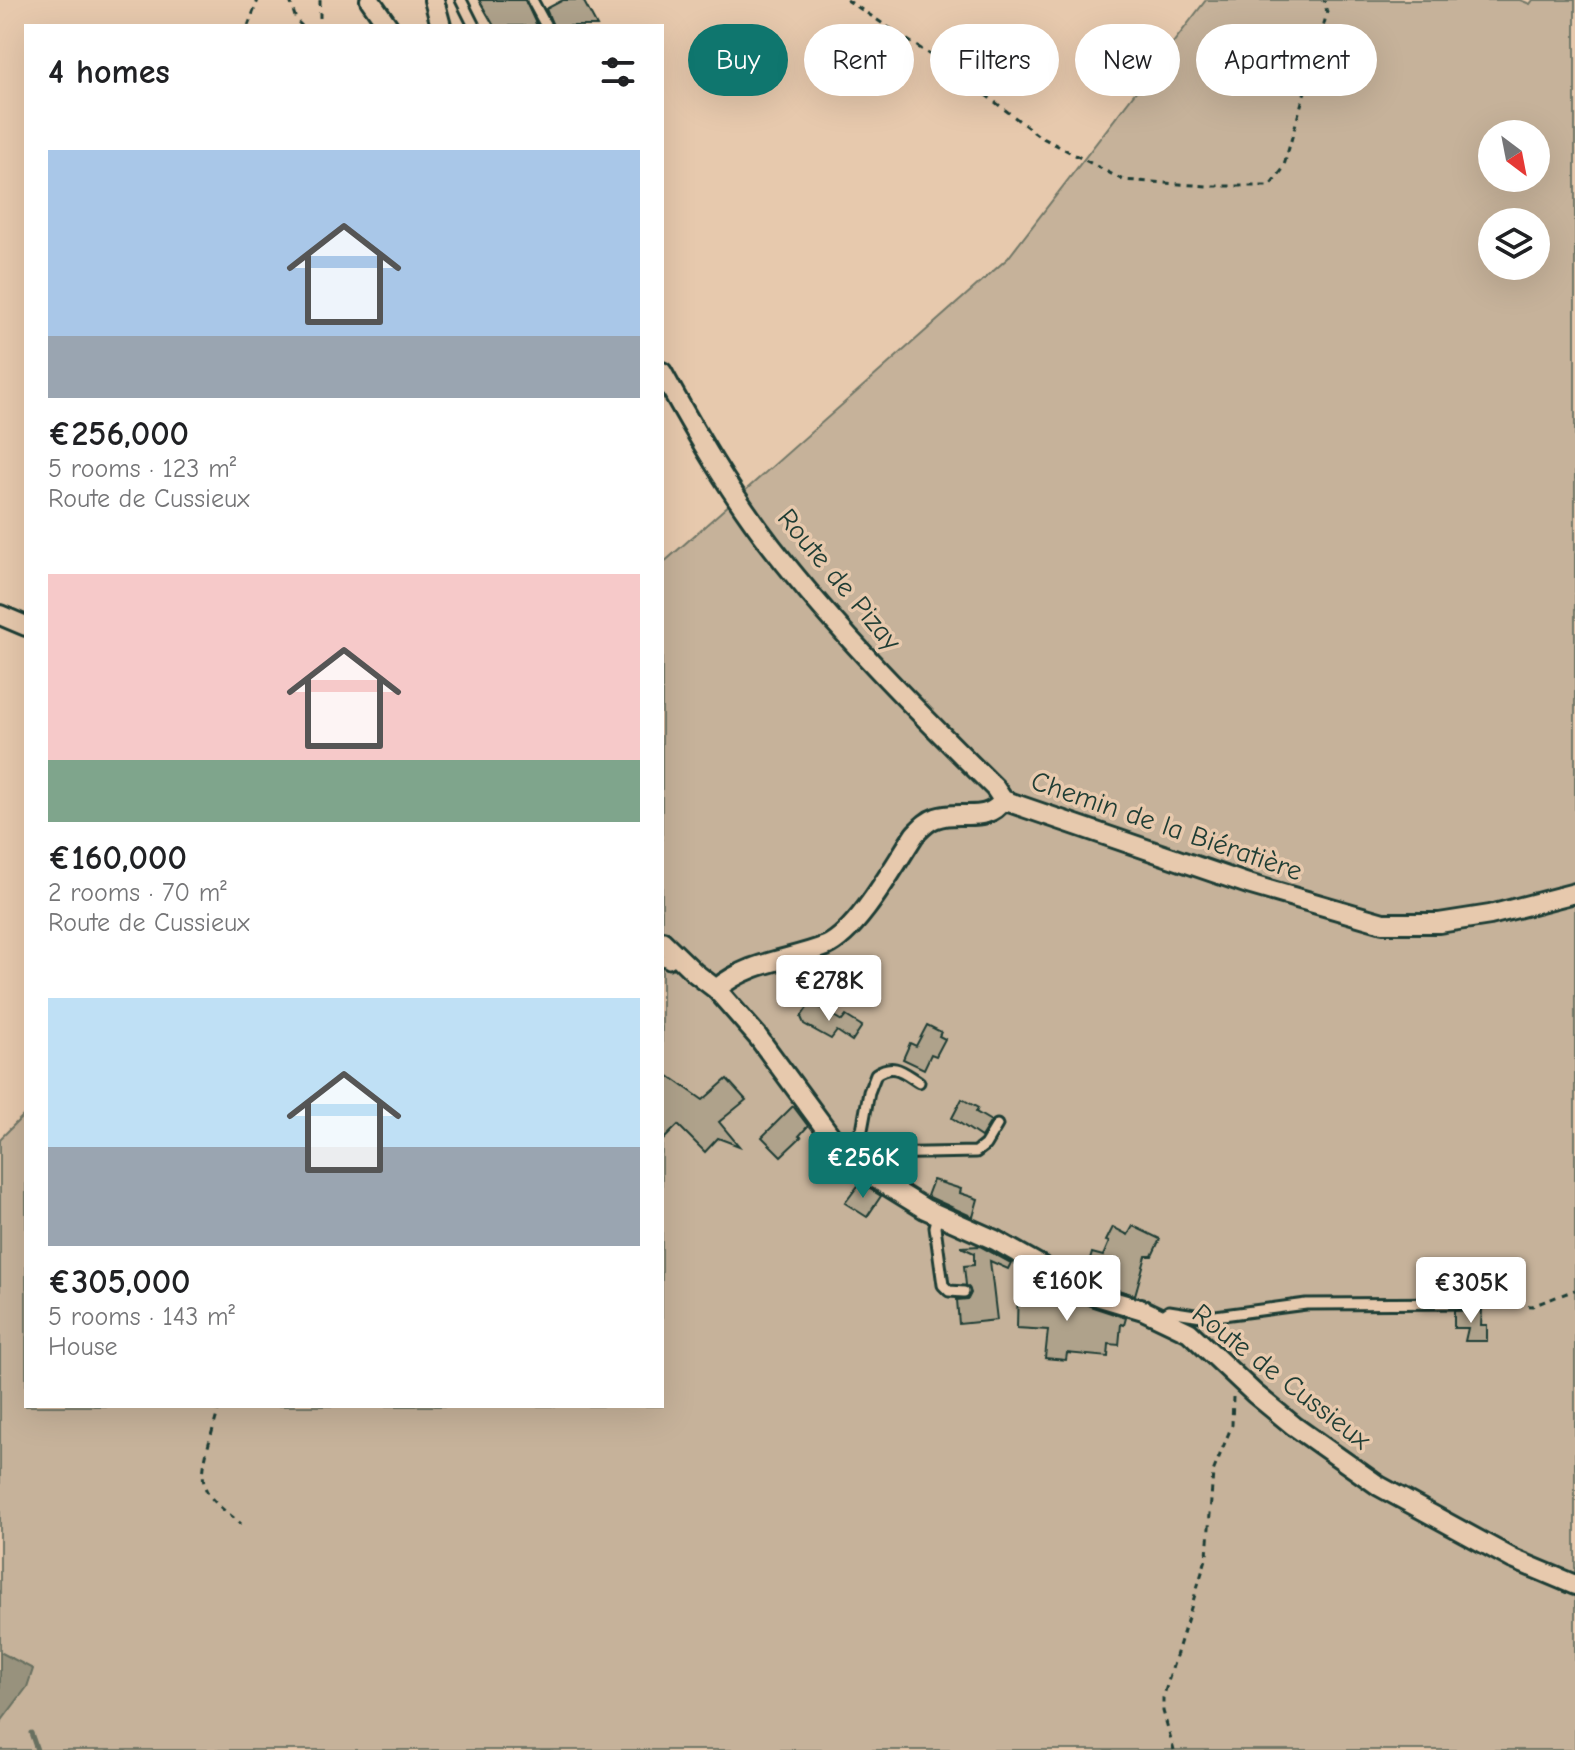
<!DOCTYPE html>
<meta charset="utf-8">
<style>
:root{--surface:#fff;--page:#f6f6f6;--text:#202124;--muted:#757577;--accent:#0f766e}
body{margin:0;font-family:"Comic Neue",sans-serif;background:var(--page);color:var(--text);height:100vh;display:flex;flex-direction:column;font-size:30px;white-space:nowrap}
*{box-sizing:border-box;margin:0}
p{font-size:26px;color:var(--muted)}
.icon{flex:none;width:44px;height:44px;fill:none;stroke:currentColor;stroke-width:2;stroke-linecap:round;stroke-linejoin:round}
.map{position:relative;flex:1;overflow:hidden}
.drawer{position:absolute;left:24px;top:24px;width:640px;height:1384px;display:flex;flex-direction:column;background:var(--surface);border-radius:0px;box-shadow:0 8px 32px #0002}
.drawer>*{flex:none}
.top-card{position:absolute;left:688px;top:24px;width:760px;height:72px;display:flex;gap:16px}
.needle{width:52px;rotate:148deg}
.controls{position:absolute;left:1478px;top:120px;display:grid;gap:16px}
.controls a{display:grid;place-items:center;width:72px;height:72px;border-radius:50%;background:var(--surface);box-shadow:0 8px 32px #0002;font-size:40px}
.price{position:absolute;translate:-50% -68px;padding:0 18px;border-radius:8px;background:#fff;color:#222;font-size:26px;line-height:52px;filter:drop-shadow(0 2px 4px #0008)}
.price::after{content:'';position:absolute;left:50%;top:48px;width:24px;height:18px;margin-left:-12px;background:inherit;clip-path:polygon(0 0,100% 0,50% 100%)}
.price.current{background:var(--accent);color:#fff}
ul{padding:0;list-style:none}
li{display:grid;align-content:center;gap:16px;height:424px;padding:0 24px}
li span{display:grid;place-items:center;height:248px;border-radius:0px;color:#555}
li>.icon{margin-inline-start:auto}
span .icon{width:144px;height:144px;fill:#fffc;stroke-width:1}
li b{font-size:34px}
h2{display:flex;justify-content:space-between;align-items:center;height:96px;padding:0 24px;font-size:34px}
.chip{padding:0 28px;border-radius:36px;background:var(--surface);box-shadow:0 8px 32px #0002;font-size:28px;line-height:72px}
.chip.current{background:var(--accent);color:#fff}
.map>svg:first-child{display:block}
.green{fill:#c6b29a;stroke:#727867;stroke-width:2;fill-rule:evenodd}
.water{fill:#98927d;stroke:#687060;stroke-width:2}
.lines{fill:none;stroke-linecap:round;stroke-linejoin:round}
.stream{stroke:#687060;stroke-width:5}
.building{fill:#afa28b;stroke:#1f3d34;stroke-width:2}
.lane-casing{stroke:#1f3d34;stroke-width:15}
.street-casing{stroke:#1f3d34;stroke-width:24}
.path{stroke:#1f3d34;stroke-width:3;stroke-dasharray:6 6;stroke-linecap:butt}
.lane{stroke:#e7c9ad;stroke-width:9}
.street{stroke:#e7c9ad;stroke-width:18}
.labels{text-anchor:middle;stroke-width:7;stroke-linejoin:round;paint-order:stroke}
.street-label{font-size:28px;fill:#1f3d34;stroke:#e7c9ad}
</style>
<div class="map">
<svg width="1575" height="1750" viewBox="0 0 1575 1750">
<rect width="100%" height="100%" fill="#e7c9ad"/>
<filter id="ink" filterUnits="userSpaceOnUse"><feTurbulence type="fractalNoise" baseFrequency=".0125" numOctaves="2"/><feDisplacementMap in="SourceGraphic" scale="16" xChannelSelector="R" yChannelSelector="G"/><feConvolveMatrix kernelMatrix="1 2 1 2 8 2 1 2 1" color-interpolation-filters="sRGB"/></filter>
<g filter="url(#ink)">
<path class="green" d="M1206,0H1520L1530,4L1533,0H1575V1750H0V1139L26,1113V1406H662V564L1008,258ZM1492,134H1536V178H1492ZM1492,222H1536V266H1492Z"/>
<path class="water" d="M0,1652L33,1669L27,1687L0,1723Z"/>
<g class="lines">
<path class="stream" d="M31,1733L37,1750"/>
</g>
<path class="building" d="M479,0H525L537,26H494Z
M563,0H583L597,26H553L546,9Z
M811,1002L842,1021L846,1016L862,1026L852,1041L837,1031L831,1039L804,1024L801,1017Z
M927,1025L941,1032L939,1036L945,1039L936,1056L931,1054L924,1069L903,1059L910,1043L916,1046Z
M662,1071L703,1100L727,1079L746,1100L719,1122L739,1146L718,1138L705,1152L678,1125L662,1141Z
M962,1099L978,1108L976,1112L991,1121L981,1137L952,1118Z
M793,1106L808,1126L799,1136L801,1137L781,1156L762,1137Z
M933,1180L961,1189L960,1193L978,1199L973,1217L927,1196Z
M860,1183L881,1196L867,1217L845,1203Z
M1133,1226L1160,1239L1152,1256H1146L1135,1295L1098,1284L1085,1277L1092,1253L1103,1256L1109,1242L1106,1241L1113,1227L1128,1235Z
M980,1246L1011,1263L1008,1269L990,1261L997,1320L959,1324L957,1300L968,1299L971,1293L966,1285L964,1266L974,1265V1253L961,1247Z
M1018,1283L1046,1286L1045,1295L1075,1298L1090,1306L1126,1318L1124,1325L1121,1324L1119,1345L1109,1344L1108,1357L1067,1353L1066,1360L1045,1358L1048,1330L1017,1328Z
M1482,1310L1481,1325H1487V1341H1465L1468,1328H1454V1311Z"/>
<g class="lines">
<g class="lane-casing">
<path id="lane" d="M461,0L474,26
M532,0L546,26
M662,959L669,963L679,957
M841,1150L862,1130L869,1092L876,1074C894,1062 903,1072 919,1082
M857,1165L864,1158L876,1154L976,1152L985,1145L997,1125
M938,1215L935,1227L943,1285L949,1291L964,1292
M1159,1318L1169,1311L1208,1317L1306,1304L1480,1303"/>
</g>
<g class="street-casing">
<path id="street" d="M370,0L388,26
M434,0L441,26
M662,372C695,432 730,493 772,547C839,633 917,711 995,788L1003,800
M0,615L26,626
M1003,800L1248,884L1383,923H1439L1490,915L1575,893
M662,941L695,973L716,989L758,1037L841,1150L862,1170L925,1209L995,1240L1093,1295L1143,1310L1189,1332L1255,1394L1294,1426L1379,1486L1513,1559L1575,1585
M716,989C752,960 785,962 826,946C858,932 895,864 915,834C921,828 927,821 936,818C959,809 987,825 1003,800"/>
</g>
<path class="path" d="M290,0L296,20L302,26
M320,0V26
M847,0L956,72L1039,136L1123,180L1207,186H1270L1283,169L1327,13L1324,0
M248,26L258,0
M1492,1304L1532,1306L1575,1290
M219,1406C215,1427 198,1468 205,1487C210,1502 230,1514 241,1524
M1174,1750L1163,1711V1698L1207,1556L1213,1472L1232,1425L1233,1397"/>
<use href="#lane" class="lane"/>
<use href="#street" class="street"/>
</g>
</g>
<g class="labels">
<g class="street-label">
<text transform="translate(840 579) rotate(50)" y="10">Route de Pizay</text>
<text transform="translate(1167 825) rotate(19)" y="10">Chemin de la Biératière</text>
<text transform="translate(1282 1376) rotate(38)" y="10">Route de Cussieux</text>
</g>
</g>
</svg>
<div class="controls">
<a><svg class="needle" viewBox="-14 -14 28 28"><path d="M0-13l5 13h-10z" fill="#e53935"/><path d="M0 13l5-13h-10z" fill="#757577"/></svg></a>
<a><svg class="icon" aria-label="layers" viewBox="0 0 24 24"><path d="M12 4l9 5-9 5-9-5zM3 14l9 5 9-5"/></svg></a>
</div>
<b class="price" style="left:829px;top:1023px">€278K</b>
<b class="price current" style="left:863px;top:1200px">€256K</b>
<b class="price" style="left:1067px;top:1323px">€160K</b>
<b class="price" style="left:1471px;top:1325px">€305K</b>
<div class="top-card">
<a class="chip current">Buy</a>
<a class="chip">Rent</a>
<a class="chip">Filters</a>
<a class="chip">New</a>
<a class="chip">Apartment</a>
</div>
<section class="drawer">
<h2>4 homes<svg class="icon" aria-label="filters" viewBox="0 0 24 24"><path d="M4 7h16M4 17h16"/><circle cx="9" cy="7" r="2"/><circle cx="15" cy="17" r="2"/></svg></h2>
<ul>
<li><span style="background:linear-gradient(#a9c7e8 75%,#9aa5b1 0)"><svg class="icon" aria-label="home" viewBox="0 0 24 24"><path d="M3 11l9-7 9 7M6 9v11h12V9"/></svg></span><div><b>€256,000</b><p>5 rooms · 123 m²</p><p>Route de Cussieux</p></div></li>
<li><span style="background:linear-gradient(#f6c9c9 75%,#7fa58c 0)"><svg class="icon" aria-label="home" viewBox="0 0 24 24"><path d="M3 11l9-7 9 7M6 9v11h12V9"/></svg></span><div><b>€160,000</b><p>2 rooms · 70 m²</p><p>Route de Cussieux</p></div></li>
<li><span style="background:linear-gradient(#bfe0f5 60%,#9aa5b1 0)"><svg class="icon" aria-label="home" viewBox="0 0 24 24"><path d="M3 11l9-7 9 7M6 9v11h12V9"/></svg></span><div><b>€305,000</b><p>5 rooms · 143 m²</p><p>House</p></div></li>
</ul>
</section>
</div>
